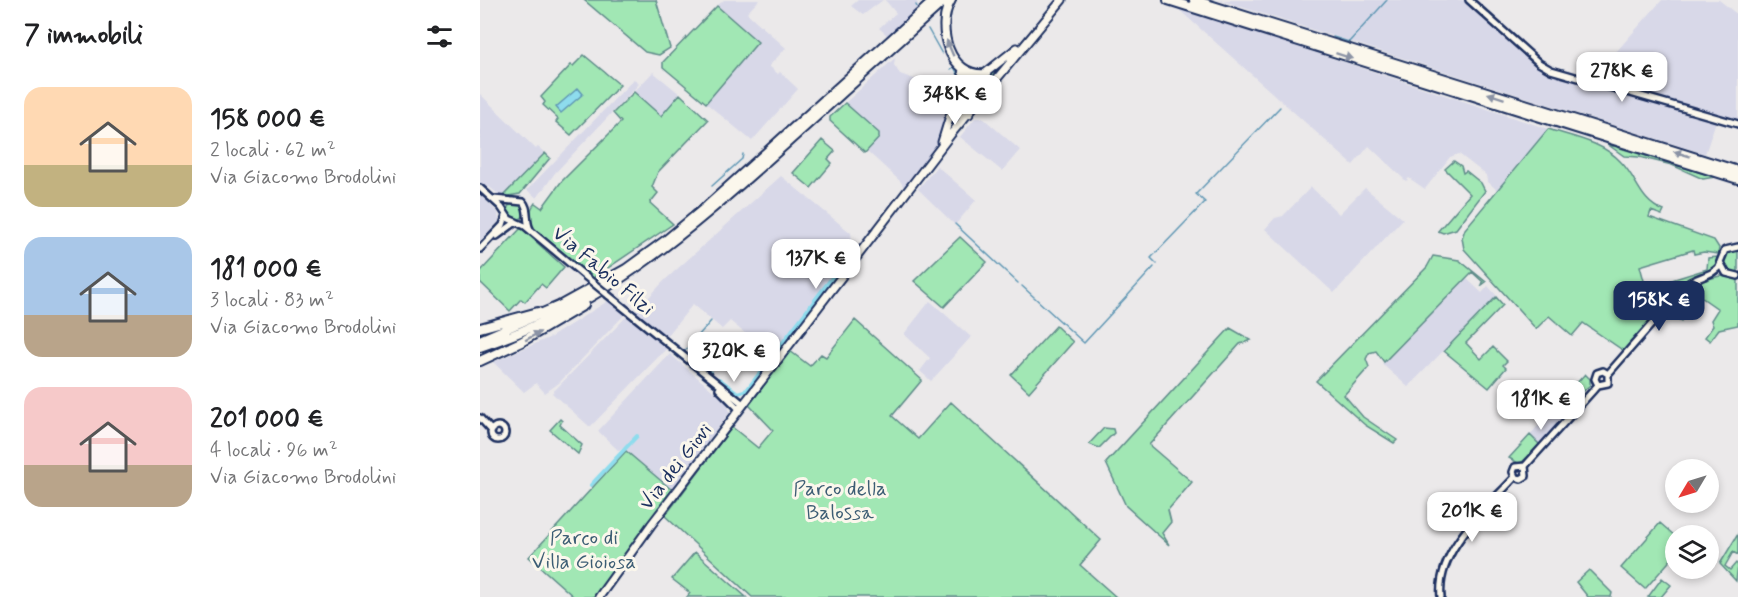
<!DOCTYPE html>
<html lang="it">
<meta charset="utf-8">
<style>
:root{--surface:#fff;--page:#f6f6f6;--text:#202124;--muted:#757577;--accent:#1b2f5e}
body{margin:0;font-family:Mynerve,sans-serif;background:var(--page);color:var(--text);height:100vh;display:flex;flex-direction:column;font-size:22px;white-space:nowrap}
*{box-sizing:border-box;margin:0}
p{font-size:20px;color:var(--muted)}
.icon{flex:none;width:33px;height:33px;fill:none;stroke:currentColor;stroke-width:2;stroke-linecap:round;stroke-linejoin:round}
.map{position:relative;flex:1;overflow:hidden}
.panel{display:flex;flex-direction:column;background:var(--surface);width:480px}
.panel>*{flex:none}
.needle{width:39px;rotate:232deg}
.tools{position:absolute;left:1185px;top:459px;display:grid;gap:12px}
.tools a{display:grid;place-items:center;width:54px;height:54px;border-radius:50%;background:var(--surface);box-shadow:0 3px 9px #0003;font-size:30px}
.price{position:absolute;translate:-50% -51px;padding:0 14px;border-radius:12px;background:#fff;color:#222;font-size:20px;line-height:39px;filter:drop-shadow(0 2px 3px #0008)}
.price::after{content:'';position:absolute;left:50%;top:36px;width:18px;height:14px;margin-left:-9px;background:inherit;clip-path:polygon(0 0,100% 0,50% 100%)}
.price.active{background:var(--accent);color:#fff}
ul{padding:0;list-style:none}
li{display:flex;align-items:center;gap:18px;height:150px;padding:0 24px}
li span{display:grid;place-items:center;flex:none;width:168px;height:120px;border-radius:18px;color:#555}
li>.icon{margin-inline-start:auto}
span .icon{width:72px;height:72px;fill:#fffc;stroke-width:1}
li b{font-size:26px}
h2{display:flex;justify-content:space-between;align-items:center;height:72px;padding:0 24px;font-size:26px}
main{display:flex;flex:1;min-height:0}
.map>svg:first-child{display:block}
.built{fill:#d8d8e8}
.green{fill:#a1e7b4;stroke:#5e8b89;stroke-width:1.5}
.water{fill:#8edced;stroke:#6097b4;stroke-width:1.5}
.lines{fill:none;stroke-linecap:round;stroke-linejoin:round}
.stream{stroke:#6097b4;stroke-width:1.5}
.canal{stroke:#8edced;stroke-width:4}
.minor-casing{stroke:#1b2f5e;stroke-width:10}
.major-casing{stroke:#1b2f5e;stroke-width:11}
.highway-casing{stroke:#1b2f5e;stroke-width:12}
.minor{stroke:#fbf7ec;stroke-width:5}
.major{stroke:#fbf7ec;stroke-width:7}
.highway{stroke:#fbf7ec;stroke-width:8}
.minor-bridge-casing{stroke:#1b2f5e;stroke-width:10;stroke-linecap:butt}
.minor-bridge{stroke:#fbf7ec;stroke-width:5}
.oneway{fill:#8b93a5}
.labels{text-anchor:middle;stroke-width:6;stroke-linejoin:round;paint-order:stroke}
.street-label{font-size:21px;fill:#1b2f5e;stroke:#fbf7ec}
.park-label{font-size:21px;fill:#3c5d74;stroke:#fbf7ec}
</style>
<main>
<section class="panel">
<h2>7 immobili<svg class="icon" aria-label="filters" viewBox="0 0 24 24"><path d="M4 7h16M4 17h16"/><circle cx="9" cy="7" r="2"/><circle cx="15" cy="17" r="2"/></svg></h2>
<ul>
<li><span style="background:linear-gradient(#ffd9b3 65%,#c2b280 0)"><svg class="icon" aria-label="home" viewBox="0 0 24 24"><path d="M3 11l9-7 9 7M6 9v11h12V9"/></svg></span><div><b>158 000 €</b><p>2 locali · 62 m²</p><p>Via Giacomo Brodolini</p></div></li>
<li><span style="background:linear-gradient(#a9c7e8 65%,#b9a48a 0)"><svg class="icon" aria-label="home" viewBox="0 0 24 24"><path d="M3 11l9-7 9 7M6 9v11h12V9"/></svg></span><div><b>181 000 €</b><p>3 locali · 83 m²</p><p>Via Giacomo Brodolini</p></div></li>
<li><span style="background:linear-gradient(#f6c9c9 65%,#b9a48a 0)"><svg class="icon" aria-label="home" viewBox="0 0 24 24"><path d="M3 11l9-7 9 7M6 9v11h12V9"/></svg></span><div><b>201 000 €</b><p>4 locali · 96 m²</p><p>Via Giacomo Brodolini</p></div></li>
</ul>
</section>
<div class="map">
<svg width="1258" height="597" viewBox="0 0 1258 597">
<rect width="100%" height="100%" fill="#ebe9ea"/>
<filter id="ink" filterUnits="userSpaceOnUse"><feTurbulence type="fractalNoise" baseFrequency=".0167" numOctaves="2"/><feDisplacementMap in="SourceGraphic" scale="12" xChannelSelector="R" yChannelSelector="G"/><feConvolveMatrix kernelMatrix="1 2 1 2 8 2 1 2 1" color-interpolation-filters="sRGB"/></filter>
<g filter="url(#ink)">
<path class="built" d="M244,0H279L267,13L306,48L289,66L298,74L300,72L318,89L272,141L226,103L278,42L237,6Z
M378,0H403L383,15L371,6Z
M405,0H436L439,7L408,36L399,28L416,13Z
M739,0H987L1074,73L1236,121L1225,154Z
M1182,0H1239L1258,15V120L1112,79Z
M696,7L1068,129L1017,190L1007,181L1006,175L979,154L970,157L945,189L929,178L926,181L889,146L873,165Z
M415,58L414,65L420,74L440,81L458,99L465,109L462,130L456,145L445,163L424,188L421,182L387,151L399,138L365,103Z
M173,72L200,94L181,116L154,92Z
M154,79L159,84L75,173L57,198L47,190Z
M0,94L56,149L58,147L65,153L22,197L8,186L6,189L0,184Z
M495,118H503L540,150L522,171L480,137Z
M457,166L496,200L475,225L438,189Z
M301,176L371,233L374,256L296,359L250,321L242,329L213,304L184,340L153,314L185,280Z
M831,187L859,214L885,188L923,219L854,293L785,229L795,218L803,216Z
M0,194L18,213L19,221L0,241Z
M986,278L1002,293L1008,286L1017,296L928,387L902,364Z
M131,299L147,312L79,383L65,393L56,383L44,392L13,362L71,337Z
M450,301L491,337L451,381L440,371L450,358L424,334Z
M149,314L188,347L110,427L72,393Z
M190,354L246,402L250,412L192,490L143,448L139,451L118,431Z
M1080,401L1089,411L1060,445L1050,435Z"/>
<path class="green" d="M104,0H176L190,48L179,55L165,52Z
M237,6L278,42L226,103L183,67V62Z
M104,55L140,85L91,135L76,122L78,119L63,105L65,102L61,97L91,65L93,66Z
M526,62L503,94L496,84Z
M491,88L496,91L497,98L486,112L477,110L476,102L483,92Z
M154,92L181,116L200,94L228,120L178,172L172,187L178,193L170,203L193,224L113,278C101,268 52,234 50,221C49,215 51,208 55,203L62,208L81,182L141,122L133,113Z
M365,103L399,133V138L385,153L350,121V117Z
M1068,129C1093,137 1123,142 1141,162C1158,179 1159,201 1184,211L1182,215L1171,211L1169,217L1234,240L1239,248L1238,254L1224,252L1214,254L1213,250L1160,266L1166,288L1227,269L1228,258L1238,257V266L1232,272L1206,281L1144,351L1103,323L1092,336L1069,316L1056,329L984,249L982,238L985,229Z
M342,140L355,151L348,159L352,163L331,188L313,173Z
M1127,144L1235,177L1223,179L1192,165L1159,157L1144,156Z
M65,153L70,158L40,194L22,197Z
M974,161L981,166L983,173L986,171L1001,183L1005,191L976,229L963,233L958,231L990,194L965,169Z
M27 211a9 9 0 1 1 18 0a9 9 0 1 1-18 0Z
M41,228L84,267L66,288L61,284L45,302L41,299L30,311L0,282V272Z
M480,237L507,262L464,307L434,281Z
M1258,249V274L1249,273C1241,266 1241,258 1249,251Z
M953,256L979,260L1006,282L1002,285L1003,282L992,272L904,362L896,351L889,353L886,359L889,367L864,395L883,417L917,440L914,443L885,425L836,381L947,267Z
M1240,276L1258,278V325L1239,329L1230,341L1225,337L1233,326L1231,320L1238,309L1218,295L1201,321L1186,311L1212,283Z
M1016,297L1023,305L986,343L1001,359L1013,347L1027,361L1023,365L1026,368L1009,388L964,351Z
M375,320L442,380L412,416L438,439L471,402L621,540L600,565L636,597H272L185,516L252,427L278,448L293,430L269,405L310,351L330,366L341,354L346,357Z
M576,326L593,342L549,392L531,375Z
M750,328L771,340L760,344L669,445L712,482L688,510L691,522L682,533L689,545L646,506L626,463Z
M1105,374L1110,379V385L1093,401L1089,411L1080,401Z
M80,419L82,421L80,425L102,445L98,454L70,430Z
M624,428L633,429L634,433L619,448L609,444Z
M1050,435L1060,445L1040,464L1029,458Z
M146,451L192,490L114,597H94L49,557Z
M1180,523L1195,536V555L1165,589L1141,568Z
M1258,534V555L1253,552L1245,566L1250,570L1256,563L1258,565L1256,581L1240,564Z
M215,552L266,597H207L210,593L192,579Z
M1109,570L1132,593L1131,597H1108L1096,582Z
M1182,578L1191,585L1181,597H1168Z"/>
<path class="water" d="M98,88L103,94L81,113L76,107Z"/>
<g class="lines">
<path class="stream" d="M436,5L437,7
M448,29L462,54
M853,37L869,42L907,0
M471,69L474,67L483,84
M232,186L262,159L263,154
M475,224L538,283
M677,264L671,258L725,202L716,194L800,107
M542,286L604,343L674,267
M204,352L231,321"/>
<path class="canal" d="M485,101L491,94
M221,367L230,372
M239,379L258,393L267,390L354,275
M111,485L157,436"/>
<g class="minor-casing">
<path id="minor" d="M989,0L1059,63L1071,70L1258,124
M0,188L21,207L29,219L45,226L106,277
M14,199L43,202C50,210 45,220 50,229
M17,236L36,222
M1258,247L1245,250L1240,262L1246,273L1258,276
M0,249L23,225L26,216
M128,295L263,404
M1128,374L1206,285C1217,276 1233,277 1241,264
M1118,385L1115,379L1117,373L1123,371L1128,374
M1118,385L1128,383V374
M239,389L259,409
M0,418L12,431
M11 433a7 7 0 1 1 14 0a7 7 0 1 1-14 0Z
M1045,466L1118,385
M1035,477L1041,479L1046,476L1045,466
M1035,477L1033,472L1035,467L1045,466
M961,597C956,550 1006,509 1035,477"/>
</g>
<g class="major-casing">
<path id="major" d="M491,85L499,91L500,101
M489,114H480C471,108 473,102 479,94L537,48
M462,142L473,106
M119,597L171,525L471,134L582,0"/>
</g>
<g class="highway-casing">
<path id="highway" d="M471,0C455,27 469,78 506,74
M688,0L1258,179
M714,0L1258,171
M483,72L490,85
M0,328L58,312
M0,340L79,306L146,269L186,240L227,206L455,0
M0,347C123,306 205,234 299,150C354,100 409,50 465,0
M0,361L41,342L104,305"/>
</g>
<use href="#minor" class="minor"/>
<use href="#major" class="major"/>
<use href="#highway" class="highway"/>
<g class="minor-bridge-casing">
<path id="minor-bridge" d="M106,277L128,295"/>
</g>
<use href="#minor-bridge" class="minor-bridge"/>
</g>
<defs><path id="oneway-solid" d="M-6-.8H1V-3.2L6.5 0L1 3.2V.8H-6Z" transform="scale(1.5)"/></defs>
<g class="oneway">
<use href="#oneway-solid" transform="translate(470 48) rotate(-113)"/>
<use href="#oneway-solid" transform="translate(864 56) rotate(18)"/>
<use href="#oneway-solid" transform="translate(1016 96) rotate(-162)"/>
<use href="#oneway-solid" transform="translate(1202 154) rotate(-163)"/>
<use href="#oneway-solid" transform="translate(53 336) rotate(-29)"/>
</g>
</g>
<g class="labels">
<g class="street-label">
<text transform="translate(124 270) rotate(40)" y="7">Via Fabio Filzi</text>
<text transform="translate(195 466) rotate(-52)" y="7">Via dei Giovi</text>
</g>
<g class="park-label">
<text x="360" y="495">Parco della<tspan x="360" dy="24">Balossa</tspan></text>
<text x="104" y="544">Parco di<tspan x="104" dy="24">Villa Gioiosa</tspan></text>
</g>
</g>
</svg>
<div class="tools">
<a><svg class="needle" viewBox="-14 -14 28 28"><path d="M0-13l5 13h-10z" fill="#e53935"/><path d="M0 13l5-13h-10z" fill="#757577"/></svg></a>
<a><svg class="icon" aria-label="layers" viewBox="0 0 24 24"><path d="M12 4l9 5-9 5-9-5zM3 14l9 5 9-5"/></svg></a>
</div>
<b class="price" style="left:1142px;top:103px">278K €</b>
<b class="price" style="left:475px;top:126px">348K €</b>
<b class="price" style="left:336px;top:290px">137K €</b>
<b class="price active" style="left:1179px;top:332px">158K €</b>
<b class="price" style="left:254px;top:383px">320K €</b>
<b class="price" style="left:1061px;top:431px">181K €</b>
<b class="price" style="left:992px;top:543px">201K €</b>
</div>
</main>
